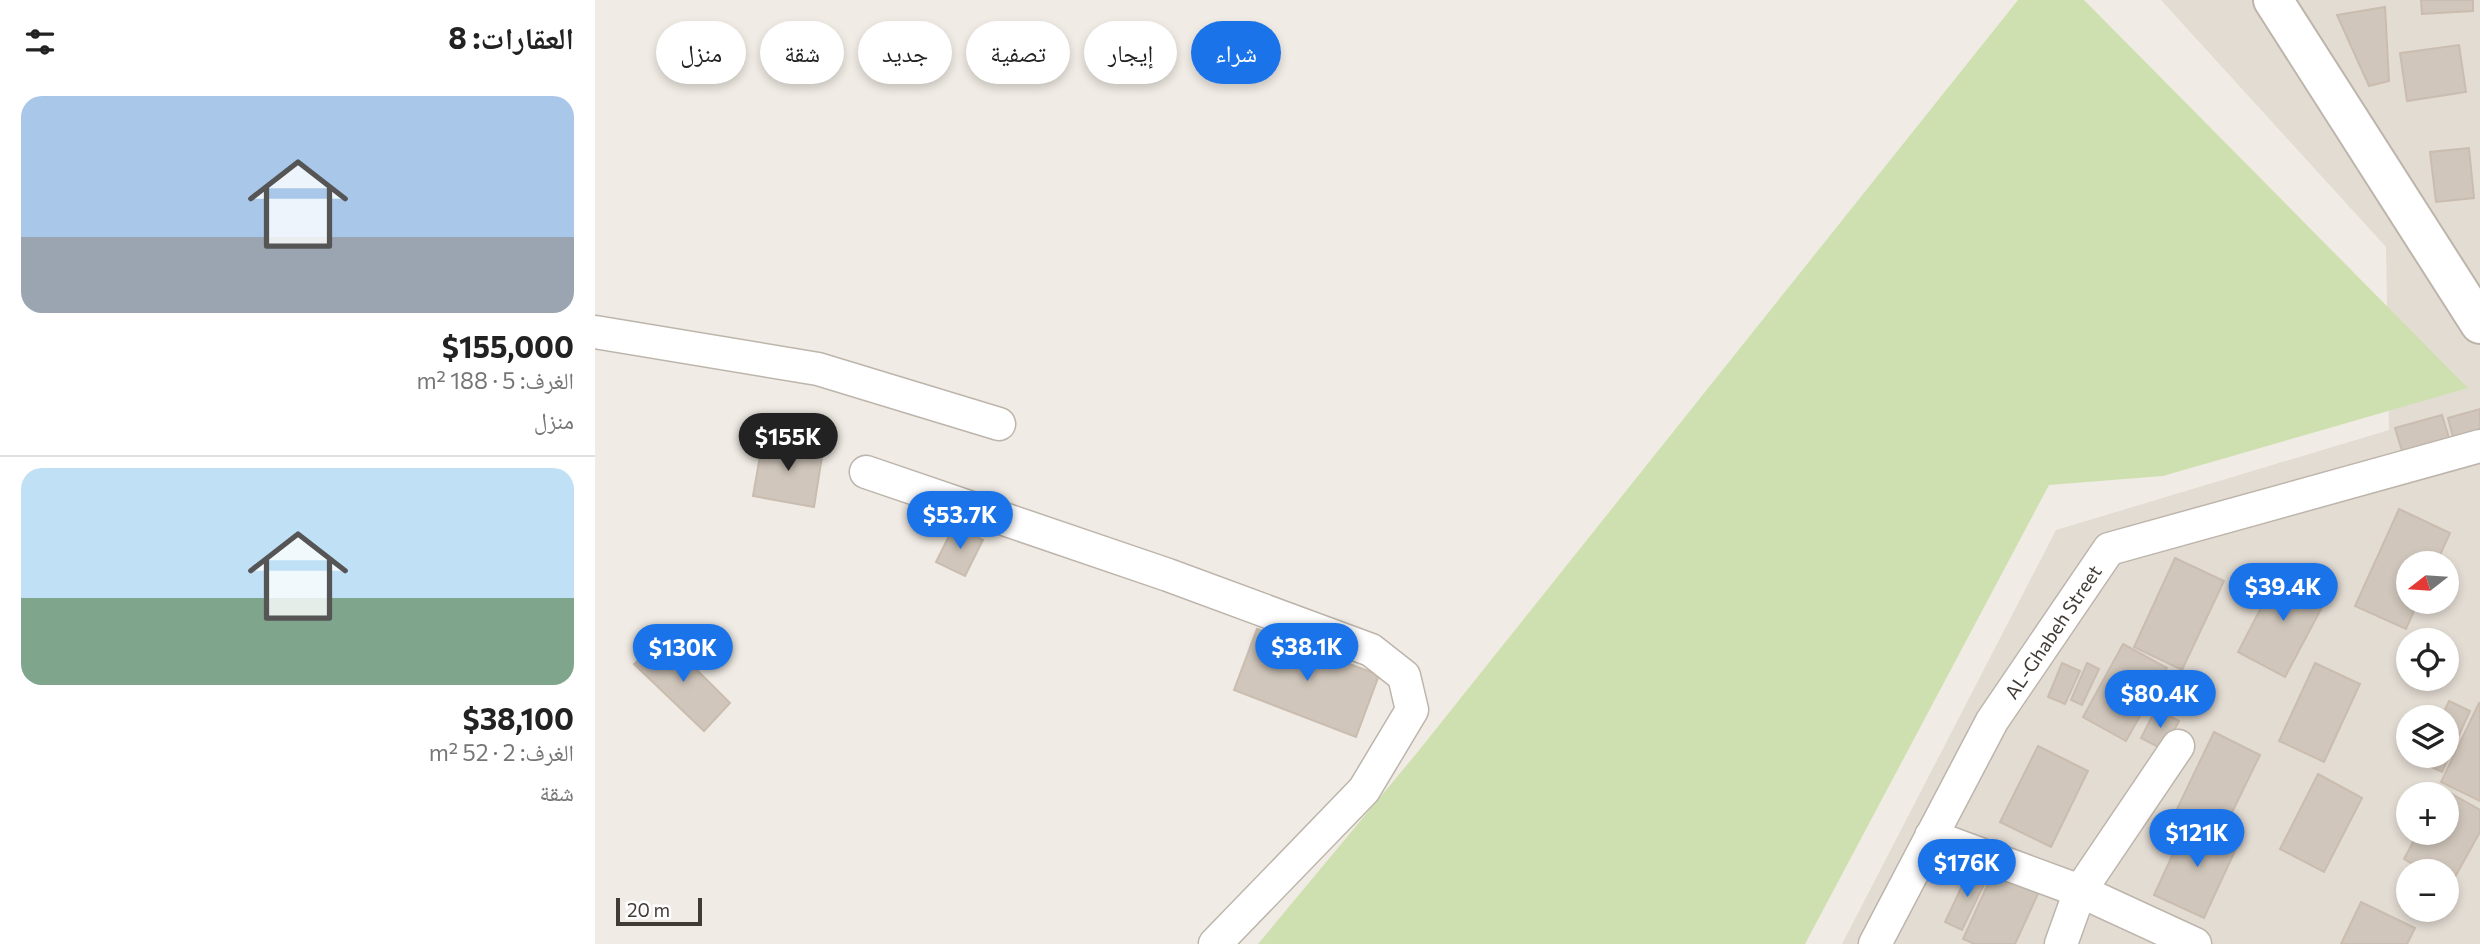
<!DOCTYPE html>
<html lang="ar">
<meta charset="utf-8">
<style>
:root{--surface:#fff;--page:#f2f2f2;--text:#222;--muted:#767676;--line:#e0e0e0;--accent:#1a73e8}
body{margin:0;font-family:Commissioner,"Noto Naskh Arabic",sans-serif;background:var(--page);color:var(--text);direction:rtl;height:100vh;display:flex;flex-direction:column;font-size:26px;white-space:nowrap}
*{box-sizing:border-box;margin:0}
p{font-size:23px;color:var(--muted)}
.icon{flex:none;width:38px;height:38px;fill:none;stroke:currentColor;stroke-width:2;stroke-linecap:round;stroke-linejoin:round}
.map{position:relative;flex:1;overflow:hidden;direction:ltr}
.sheet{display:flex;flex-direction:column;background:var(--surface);width:595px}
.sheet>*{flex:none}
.hud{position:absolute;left:21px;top:21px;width:665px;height:63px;direction:rtl;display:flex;gap:14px}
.needle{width:46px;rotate:253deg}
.controls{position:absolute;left:1801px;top:551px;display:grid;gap:14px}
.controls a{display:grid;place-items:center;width:63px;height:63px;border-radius:50%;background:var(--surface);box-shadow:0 4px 10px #0003;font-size:35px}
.scale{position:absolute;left:21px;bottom:18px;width:86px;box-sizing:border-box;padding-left:7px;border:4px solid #413b35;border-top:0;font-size:19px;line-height:24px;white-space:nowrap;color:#413b35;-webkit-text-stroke:5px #fff;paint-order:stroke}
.price{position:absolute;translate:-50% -60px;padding:0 16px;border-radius:24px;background:var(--accent);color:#fff;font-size:23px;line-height:46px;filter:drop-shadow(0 2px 4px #0008)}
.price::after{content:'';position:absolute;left:50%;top:42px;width:21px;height:16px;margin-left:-10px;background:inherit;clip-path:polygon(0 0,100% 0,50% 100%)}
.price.current{background:#222;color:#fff}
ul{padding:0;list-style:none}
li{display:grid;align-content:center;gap:14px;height:371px;padding:0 21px}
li+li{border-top:2px solid var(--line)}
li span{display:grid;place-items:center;height:217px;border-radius:21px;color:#555}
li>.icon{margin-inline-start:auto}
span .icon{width:126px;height:126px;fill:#fffc;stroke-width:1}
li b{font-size:30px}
h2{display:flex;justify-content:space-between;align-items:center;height:84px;padding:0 21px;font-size:30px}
.tag{padding:0 24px;border-radius:32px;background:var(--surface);box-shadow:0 4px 10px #0003;font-size:24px;line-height:63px}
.tag.current{background:var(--accent);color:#fff}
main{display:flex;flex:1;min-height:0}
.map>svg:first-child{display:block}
.residential{fill:#e3dcd3;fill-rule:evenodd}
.green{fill:#cfe0b0}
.building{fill:#d0c6bb;stroke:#cabdaf;stroke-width:2}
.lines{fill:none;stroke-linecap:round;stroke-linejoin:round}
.minor-casing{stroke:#bdb5ab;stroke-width:35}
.tertiary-casing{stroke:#bdb5ab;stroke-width:42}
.minor{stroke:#fff;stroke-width:32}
.tertiary{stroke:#fff;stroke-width:38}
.labels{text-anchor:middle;stroke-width:5;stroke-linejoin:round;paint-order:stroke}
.street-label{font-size:19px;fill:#413b35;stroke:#fff}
</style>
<main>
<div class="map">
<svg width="1885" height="944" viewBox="0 0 1885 944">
<rect width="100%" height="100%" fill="#f0ebe4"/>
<path class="residential" d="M1566,0H1885V944H1247L1461,530L1794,430L1791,247ZM1813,564H1852V602H1813ZM1813,640H1852V679H1813ZM1813,718H1852V756H1813ZM1813,794H1852V833H1813ZM1813,872H1852V910H1813Z"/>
<path class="green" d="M1423,0H1489L1873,388L1568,476L1454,485L1210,944H663L821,754Z"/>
<path class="building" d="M1826,0H1878V11L1827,14Z
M1790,7L1794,81L1774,86L1742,15Z
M1864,45L1871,92L1812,101L1805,53Z
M1874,148L1879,198L1841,202L1835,152Z
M1885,409V433L1859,441L1853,418Z
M1847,415L1854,438L1807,451L1800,428Z
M168,439L228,450L219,507L158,496Z
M1804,509L1855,533L1841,564H1813V602H1823L1811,629L1760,606Z
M359,526L388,540L370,576L341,562Z
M1580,558L1629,581L1587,670L1539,647Z
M1686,569L1734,594L1690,677L1643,652Z
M662,629L784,675L761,737L639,690Z
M70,638L135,703L109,731L39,664Z
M1528,644L1572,668L1531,741L1488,717Z
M1467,663L1485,671L1470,704L1453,697Z
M1492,663L1504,669L1487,705L1476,700Z
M1720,663L1765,684L1729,762L1684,741Z
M1854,701L1875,711L1847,772L1826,762L1828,756H1852V718H1846Z
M1884,703L1885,704V801L1846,782Z
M1561,709L1584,721L1569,750L1546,738Z
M1619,732L1665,755L1628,831L1582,809Z
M1443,746L1493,771L1456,847L1405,822Z
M1723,774L1767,798L1729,872L1685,849Z
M1848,789L1885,810V832L1855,886L1852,884V872H1831L1809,859L1823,833H1852V794H1845Z
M1594,819L1644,842L1609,918L1559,895Z
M1402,864L1447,885L1420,944H1380L1368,939Z
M1376,867L1393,876L1367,930L1350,922Z
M1766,902L1820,928L1812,944H1746Z"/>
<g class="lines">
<g class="minor-casing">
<path id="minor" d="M0,332L223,369L404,424
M271,472L573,575L776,650L809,676L817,710L769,790L620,944
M1336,836L1485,891L1600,944
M1280,944L1397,721L1514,549L1885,446
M1466,944L1485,891L1583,746"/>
</g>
<g class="tertiary-casing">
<path id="tertiary" d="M1678,0L1885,324"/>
</g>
<use href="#minor" class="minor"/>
<use href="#tertiary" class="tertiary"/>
</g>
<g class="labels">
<g class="street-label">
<text transform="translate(1458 632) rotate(-56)" y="7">AL-Ghabeh Street</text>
</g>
</g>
</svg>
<div class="controls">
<a><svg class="needle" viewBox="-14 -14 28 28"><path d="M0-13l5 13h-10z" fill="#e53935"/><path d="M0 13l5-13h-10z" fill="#767676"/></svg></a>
<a><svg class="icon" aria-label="locate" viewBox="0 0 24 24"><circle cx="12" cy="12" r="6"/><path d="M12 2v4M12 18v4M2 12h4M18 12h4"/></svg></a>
<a><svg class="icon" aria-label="layers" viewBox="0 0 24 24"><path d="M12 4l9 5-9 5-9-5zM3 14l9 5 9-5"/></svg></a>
<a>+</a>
<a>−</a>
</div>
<div class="scale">20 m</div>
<b class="price current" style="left:193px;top:473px">$155K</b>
<b class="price" style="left:365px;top:551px">$53.7K</b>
<b class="price" style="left:1688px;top:623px">$39.4K</b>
<b class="price" style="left:712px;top:683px">$38.1K</b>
<b class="price" style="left:88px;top:684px">$130K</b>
<b class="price" style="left:1565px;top:730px">$80.4K</b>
<b class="price" style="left:1602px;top:869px">$121K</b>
<b class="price" style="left:1372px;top:899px">$176K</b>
<div class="hud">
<a class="tag current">شراء</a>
<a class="tag">إيجار</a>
<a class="tag">تصفية</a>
<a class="tag">جديد</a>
<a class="tag">شقة</a>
<a class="tag">منزل</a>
</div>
</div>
<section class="sheet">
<h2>العقارات: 8<svg class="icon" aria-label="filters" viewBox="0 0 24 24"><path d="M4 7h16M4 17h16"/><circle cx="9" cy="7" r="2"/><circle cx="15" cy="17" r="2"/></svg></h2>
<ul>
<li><span style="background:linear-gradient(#a9c7e8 65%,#9aa5b1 0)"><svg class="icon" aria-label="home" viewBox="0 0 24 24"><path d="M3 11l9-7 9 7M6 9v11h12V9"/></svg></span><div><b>$155,000</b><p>الغرف: 5 · 188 m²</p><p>منزل</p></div></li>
<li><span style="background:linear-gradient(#bfe0f5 60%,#7fa58c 0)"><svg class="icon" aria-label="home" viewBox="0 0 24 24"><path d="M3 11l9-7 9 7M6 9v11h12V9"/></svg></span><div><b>$38,100</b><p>الغرف: 2 · 52 m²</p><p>شقة</p></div></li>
</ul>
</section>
</main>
